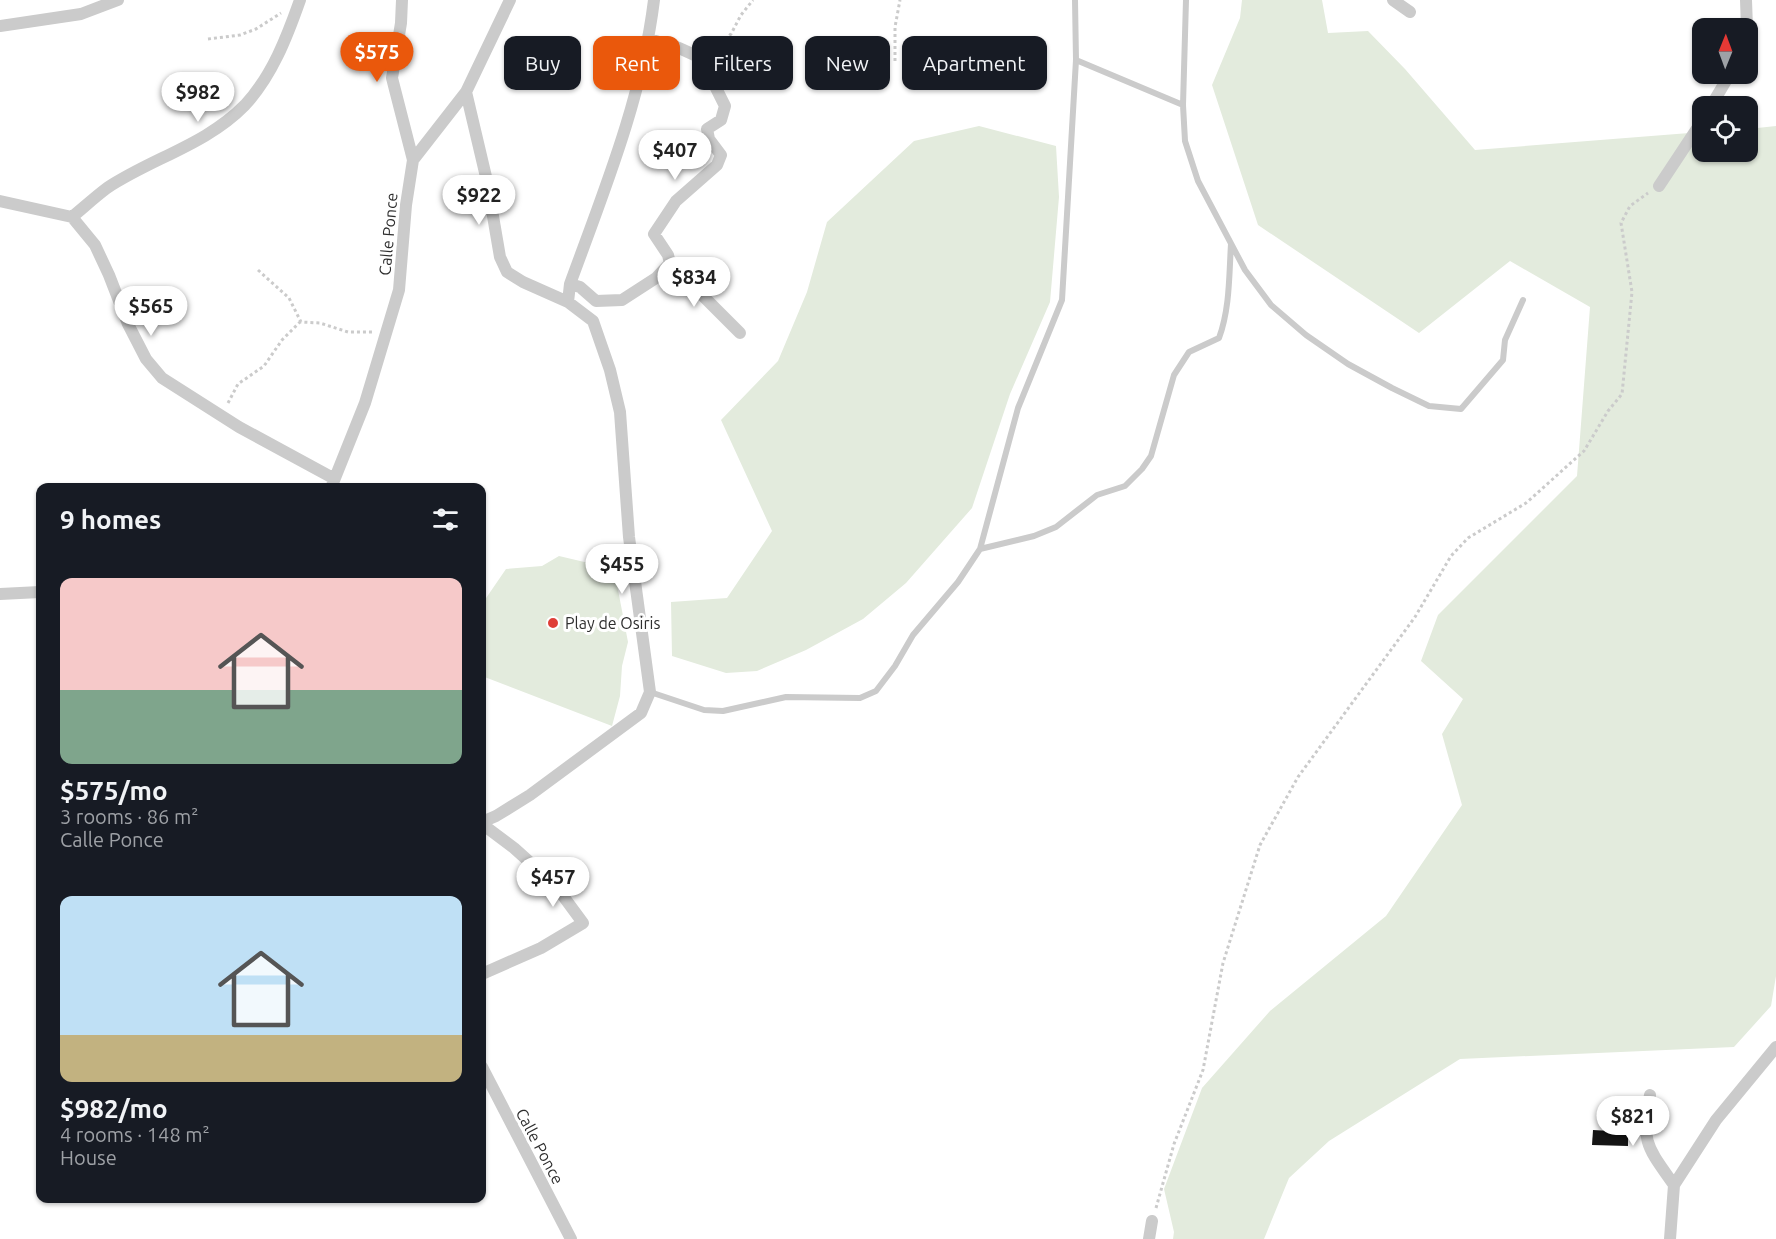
<!DOCTYPE html>
<meta charset="utf-8">
<style>
:root{--surface:#171b24;--page:#20242c;--text:#f1f3f6;--muted:#9ea1a6;--accent:#ea580c}
body{margin:0;font-family:Ubuntu,sans-serif;background:var(--page);color:var(--text);height:100vh;display:flex;flex-direction:column;font-size:22px;white-space:nowrap}
*{box-sizing:border-box;margin:0}
p{font-size:20px;color:var(--muted)}
.icon{flex:none;width:33px;height:33px;fill:none;stroke:currentColor;stroke-width:2;stroke-linecap:round;stroke-linejoin:round}
.map{position:relative;flex:1;overflow:hidden}
.sheet{position:absolute;left:36px;top:483px;width:450px;height:720px;display:flex;flex-direction:column;background:var(--surface);border-radius:12px;box-shadow:0 2px 4px #0004}
.sheet>*{flex:none}
.top-card{position:absolute;left:504px;top:36px;width:570px;height:54px;display:flex;gap:12px}
.needle{width:39px;rotate:1deg}
.controls{position:absolute;left:1692px;top:18px;display:grid;gap:12px}
.controls a{display:grid;place-items:center;width:66px;height:66px;border-radius:12px;background:var(--surface);box-shadow:0 2px 4px #0004;font-size:30px}
.price{position:absolute;translate:-50% -51px;padding:0 14px;border-radius:21px;background:#fff;color:#222;font-size:20px;line-height:39px;filter:drop-shadow(0 2px 3px #0008)}
.price::after{content:'';position:absolute;left:50%;top:36px;width:18px;height:14px;margin-left:-9px;background:inherit;clip-path:polygon(0 0,100% 0,50% 100%)}
.price.selected{background:var(--accent);color:#fff}
ul{padding:0;list-style:none}
li{display:grid;align-content:center;gap:12px;height:318px;padding:0 24px}
li span{display:grid;place-items:center;height:186px;border-radius:12px;color:#555}
li>.icon{margin-inline-start:auto}
span .icon{width:108px;height:108px;fill:#fffc;stroke-width:1}
li b{font-size:26px}
h2{display:flex;justify-content:space-between;align-items:center;height:72px;padding:0 24px;font-size:26px}
.chip{padding:0 21px;border-radius:12px;background:var(--surface);box-shadow:0 2px 4px #0004;font-size:21px;line-height:54px}
.chip.selected{background:var(--accent);color:#fff}
.map>svg:first-child{display:block}
.green{fill:#e3ebdd}
.building{fill:#151515}
.lines{fill:none;stroke-linecap:round;stroke-linejoin:round}
.path{stroke:#cbcbcb;stroke-width:3;stroke-dasharray:3 3;stroke-linecap:butt}
.lane{stroke:#cbcbcb;stroke-width:6}
.street{stroke:#cbcbcb;stroke-width:12}
.poi-dot{fill:#df3e37;stroke:#fff;stroke-width:2}
.labels{text-anchor:middle;stroke-width:6;stroke-linejoin:round;paint-order:stroke}
.street-label{font-size:16px;fill:#2e2e2e;stroke:#fff}
.poi-label{font-size:16px;fill:#2e2e2e;stroke:#fff;text-anchor:start}
</style>
<div class="map">
<svg width="1776" height="1239" viewBox="0 0 1776 1239">
<rect width="100%" height="100%" fill="#fff"/>
<path class="green" d="M1242,0H1322L1328,33L1368,31L1405,69L1475,150L1702,132V152H1748V129L1776,126V976L1771,1006L1734,1047L1460,1059L1329,1141L1289,1178L1264,1239H1173L1174,1232L1164,1189L1202,1088L1270,1011L1386,916L1462,805L1442,734L1463,699L1421,661L1438,615L1577,476L1590,307L1510,261L1419,333L1258,225L1212,85L1240,18Z
M979,126L1056,146L1059,197L1050,302L1010,394L972,508L906,583L863,619L806,650L757,671L726,673L672,656L671,602L727,598L772,531L721,420L778,361L807,292L827,222L914,141Z
M559,556L614,569L628,642L622,666L620,696L612,726L482,676V604L506,569L542,566Z"/>
<path class="building" d="M1593,1130L1628,1132V1146L1592,1145Z"/>
<g class="lines">
<path class="path" d="M208,39L240,35L256,29L281,13
M711,51L731,34L741,15L753,0
M895,61V27L900,0
M258,270L289,298L301,322L320,323L348,332H372
M228,403L238,384L264,366L282,340L300,322
M1156,1208L1174,1144L1203,1070L1223,963L1260,845L1298,777L1415,617L1451,556L1468,538L1526,503L1584,451L1608,411L1622,394L1632,292L1621,223L1630,206L1648,193"/>
<path class="lane" d="M1186,0L1183,105L1185,141L1198,181L1245,270L1271,305L1306,335L1348,364L1392,388L1429,406L1461,409L1503,360L1505,340L1523,300
M1076,60L1183,105
M980,549L1034,536L1056,527L1097,495L1125,486L1142,469L1151,456L1174,375L1189,352L1219,338C1230,308 1229,275 1231,244
M650,692L704,710L723,711L786,697L860,698L876,691L895,666L913,635L958,582L980,549L1018,408L1062,300L1076,60L1075,0"/>
<path class="street" d="M402,0L401,23L392,78L413,160
M1393,0L1410,12
M1746,0L1747,28
M0,26L81,14L118,0
M466,92L487,181L500,257L507,272L523,282L568,302L593,321L610,370L620,412L629,537L650,692L641,713L530,795L496,816L482,822
M1711,106L1730,74
M1659,186L1702,121
M0,201L72,217L95,245L109,275L128,324L146,359L162,378L239,427L333,478
M72,217C83,208 95,197 107,188C152,158 206,145 245,105C272,76 287,37 300,0
M670,263L740,333
M570,284L580,287L596,301L622,300L656,278L670,263L668,255L654,234L676,201L717,165L721,155L709,139L707,129L721,120L725,106L701,58L679,48L649,39
M568,302L570,284C604,191 642,98 654,0
M331,488L365,403L399,290L406,205L413,160L466,92L510,0
M0,594L40,592
M482,824L514,848L555,885L583,923L541,948L482,974
M482,1067L571,1239
M1650,1095C1640,1142 1648,1148 1674,1185
M1149,1239L1152,1221
M1670,1239L1674,1185L1716,1120L1776,1047"/>
</g>
<circle class="poi-dot" cx="553" cy="623" r="6"/>
<g class="labels">
<g class="street-label">
<text transform="translate(388 234) rotate(-85)" y="6">Calle Ponce</text>
<text transform="translate(540 1146) rotate(62)" y="6">Calle Ponce</text>
</g>
<g class="poi-label">
<text x="565" y="629">Play de Osiris</text>
</g>
</g>
</svg>
<div class="controls">
<a><svg class="needle" viewBox="-14 -14 28 28"><path d="M0-13l5 13h-10z" fill="#e53935"/><path d="M0 13l5-13h-10z" fill="#9ea1a6"/></svg></a>
<a><svg class="icon" aria-label="locate" viewBox="0 0 24 24"><circle cx="12" cy="12" r="6"/><path d="M12 2v4M12 18v4M2 12h4M18 12h4"/></svg></a>
</div>
<b class="price selected" style="left:377px;top:83px">$575</b>
<b class="price" style="left:198px;top:123px">$982</b>
<b class="price" style="left:675px;top:181px">$407</b>
<b class="price" style="left:479px;top:226px">$922</b>
<b class="price" style="left:694px;top:308px">$834</b>
<b class="price" style="left:151px;top:337px">$565</b>
<b class="price" style="left:622px;top:595px">$455</b>
<b class="price" style="left:553px;top:908px">$457</b>
<b class="price" style="left:1633px;top:1147px">$821</b>
<div class="top-card">
<a class="chip">Buy</a>
<a class="chip selected">Rent</a>
<a class="chip">Filters</a>
<a class="chip">New</a>
<a class="chip">Apartment</a>
</div>
<section class="sheet">
<h2>9 homes<svg class="icon" aria-label="filters" viewBox="0 0 24 24"><path d="M4 7h16M4 17h16"/><circle cx="9" cy="7" r="2"/><circle cx="15" cy="17" r="2"/></svg></h2>
<ul>
<li><span style="background:linear-gradient(#f6c9c9 60%,#7fa58c 0)"><svg class="icon" aria-label="home" viewBox="0 0 24 24"><path d="M3 11l9-7 9 7M6 9v11h12V9"/></svg></span><div><b>$575/mo</b><p>3 rooms · 86 m²</p><p>Calle Ponce</p></div></li>
<li><span style="background:linear-gradient(#bfe0f5 75%,#c2b280 0)"><svg class="icon" aria-label="home" viewBox="0 0 24 24"><path d="M3 11l9-7 9 7M6 9v11h12V9"/></svg></span><div><b>$982/mo</b><p>4 rooms · 148 m²</p><p>House</p></div></li>
</ul>
</section>
</div>
